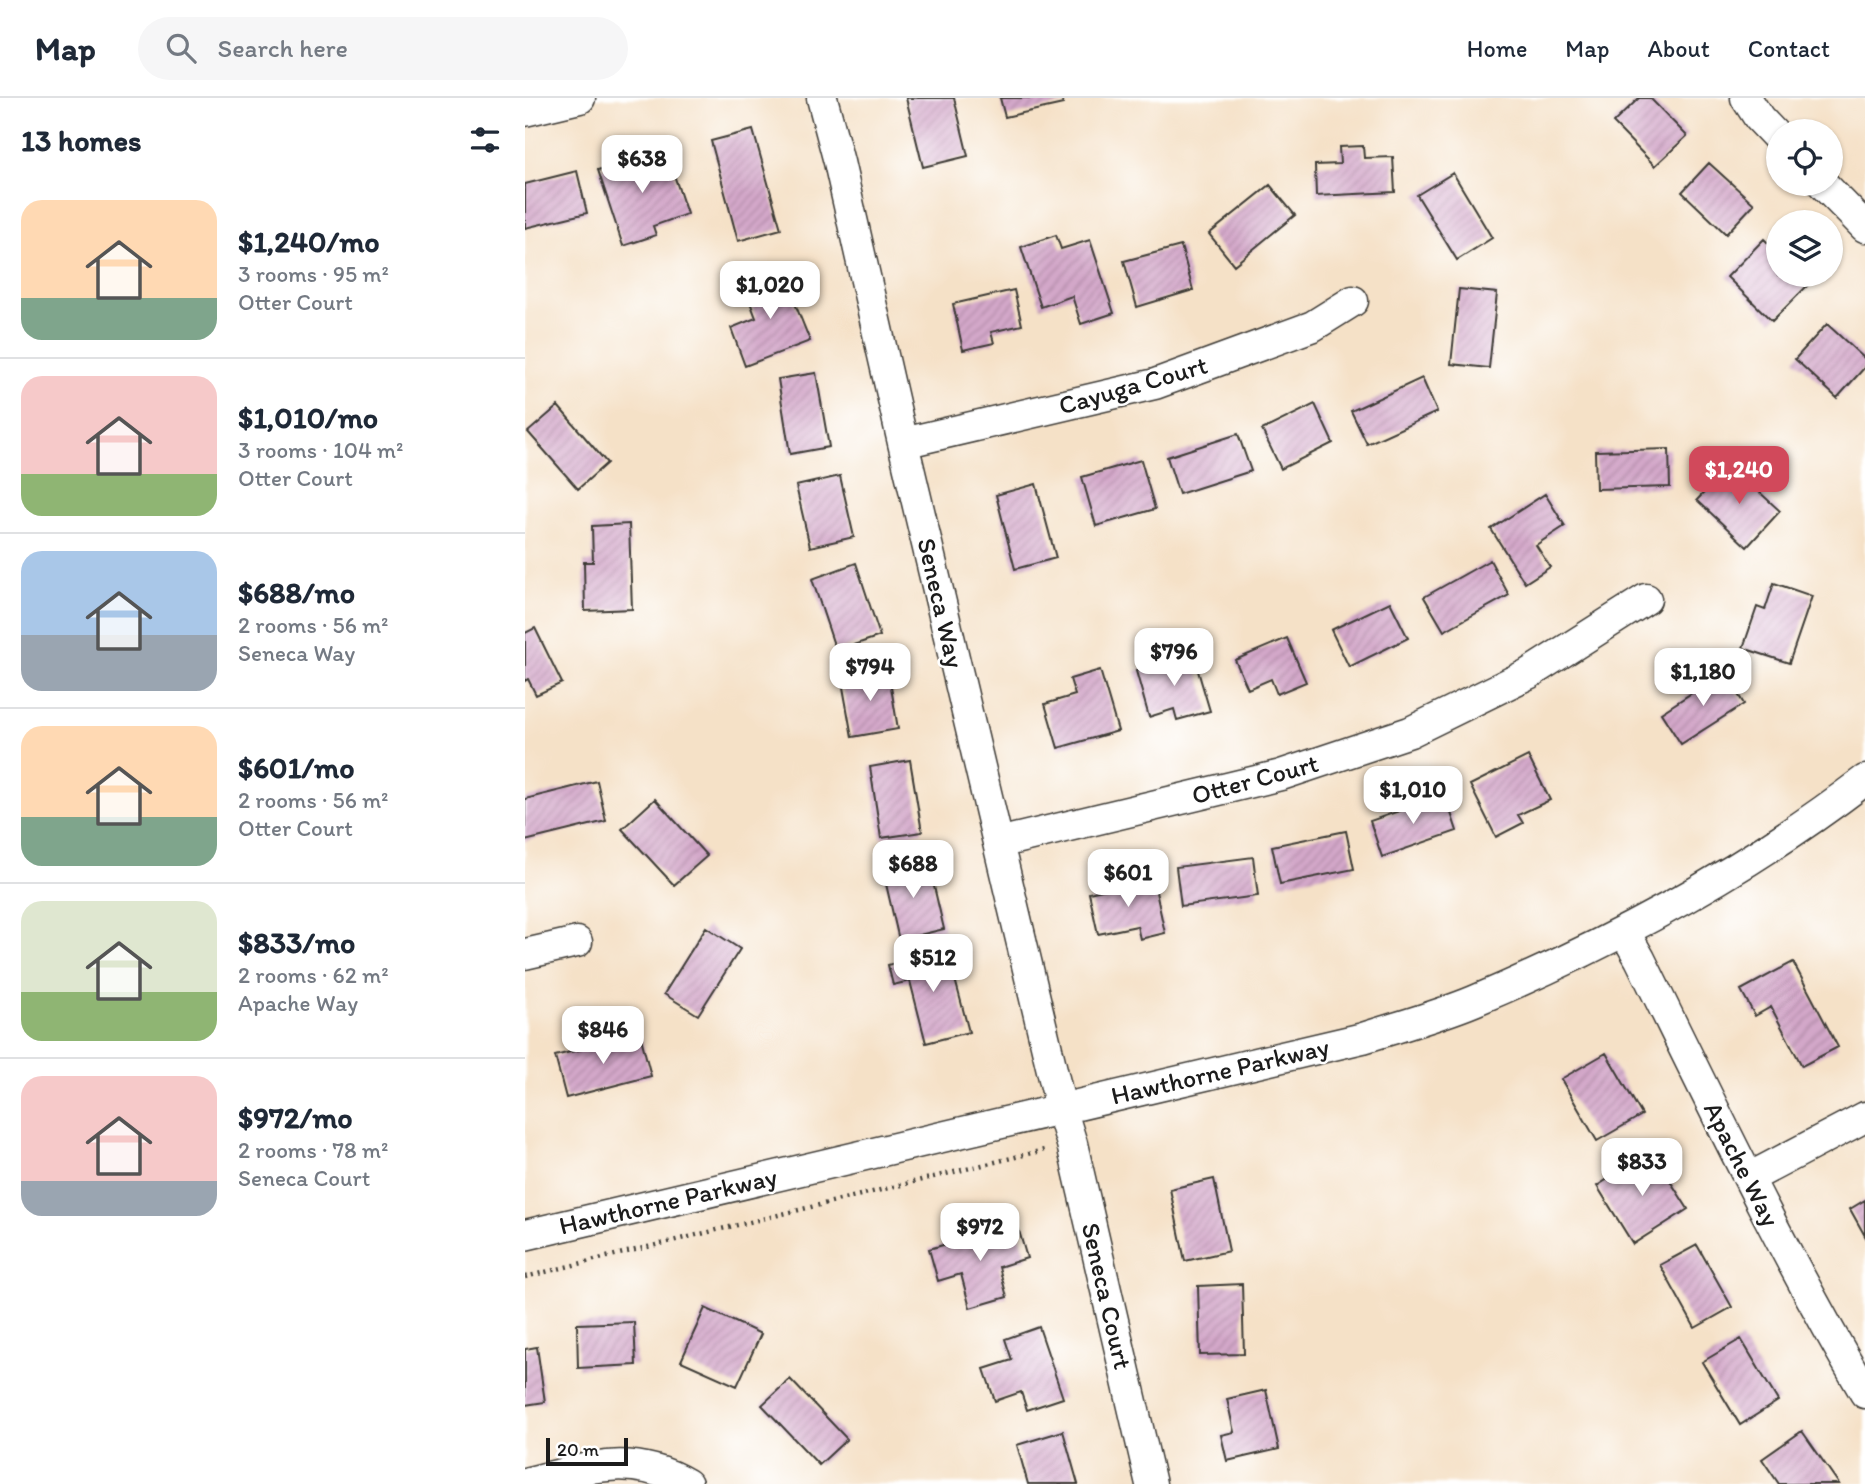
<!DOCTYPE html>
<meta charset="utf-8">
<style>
:root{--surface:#fff;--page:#f6f6f7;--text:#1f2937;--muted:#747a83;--line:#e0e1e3;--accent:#d1495b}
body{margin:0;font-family:Itim,sans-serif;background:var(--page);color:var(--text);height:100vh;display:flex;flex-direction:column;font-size:26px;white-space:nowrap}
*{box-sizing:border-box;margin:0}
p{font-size:23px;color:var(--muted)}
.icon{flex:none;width:38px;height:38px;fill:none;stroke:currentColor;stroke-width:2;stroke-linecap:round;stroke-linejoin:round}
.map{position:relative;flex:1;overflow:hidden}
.side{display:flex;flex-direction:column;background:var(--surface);width:525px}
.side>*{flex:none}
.fabs{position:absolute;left:1241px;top:21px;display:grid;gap:14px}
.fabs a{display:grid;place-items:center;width:77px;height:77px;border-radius:50%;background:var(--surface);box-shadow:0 2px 5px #0004;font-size:35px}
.scale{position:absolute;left:21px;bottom:18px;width:82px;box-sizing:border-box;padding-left:7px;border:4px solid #1c1c1c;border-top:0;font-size:19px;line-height:24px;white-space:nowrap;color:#1c1c1c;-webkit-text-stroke:5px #fff;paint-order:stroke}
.price{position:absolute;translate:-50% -60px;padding:0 16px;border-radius:14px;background:#fff;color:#222;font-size:23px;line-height:46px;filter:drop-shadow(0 2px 4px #0008)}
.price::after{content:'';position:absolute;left:50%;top:42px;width:21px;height:16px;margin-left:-10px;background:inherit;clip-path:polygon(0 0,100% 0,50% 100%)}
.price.current{background:var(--accent);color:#fff}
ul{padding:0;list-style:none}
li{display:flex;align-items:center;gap:21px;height:175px;padding:0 21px}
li+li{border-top:2px solid var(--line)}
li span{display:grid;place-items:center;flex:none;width:196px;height:140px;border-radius:21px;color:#555}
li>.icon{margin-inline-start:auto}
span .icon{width:84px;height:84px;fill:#fffc;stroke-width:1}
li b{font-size:30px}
h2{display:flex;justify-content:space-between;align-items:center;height:84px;padding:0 21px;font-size:30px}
header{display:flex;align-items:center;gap:42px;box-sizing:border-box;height:98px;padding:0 35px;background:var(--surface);border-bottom:2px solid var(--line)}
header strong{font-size:33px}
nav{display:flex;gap:38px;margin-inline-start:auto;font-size:24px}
.search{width:490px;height:63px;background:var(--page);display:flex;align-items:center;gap:18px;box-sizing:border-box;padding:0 24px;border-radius:38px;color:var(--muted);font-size:26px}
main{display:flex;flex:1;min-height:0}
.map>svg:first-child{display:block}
.building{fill:url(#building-hatch)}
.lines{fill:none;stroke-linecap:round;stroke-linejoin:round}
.minor-casing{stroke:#3d3a36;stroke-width:33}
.path{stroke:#3d3a36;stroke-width:4.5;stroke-dasharray:2 5;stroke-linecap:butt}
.minor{stroke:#fff;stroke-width:30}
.labels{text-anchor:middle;stroke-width:5;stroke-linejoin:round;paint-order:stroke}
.street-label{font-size:26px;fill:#1c1c1c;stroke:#fff}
</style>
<header>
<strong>Map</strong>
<div class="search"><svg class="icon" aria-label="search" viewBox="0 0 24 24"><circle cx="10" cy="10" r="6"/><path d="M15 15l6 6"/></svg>Search here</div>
<nav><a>Home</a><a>Map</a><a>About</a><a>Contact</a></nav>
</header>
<main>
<section class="side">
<h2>13 homes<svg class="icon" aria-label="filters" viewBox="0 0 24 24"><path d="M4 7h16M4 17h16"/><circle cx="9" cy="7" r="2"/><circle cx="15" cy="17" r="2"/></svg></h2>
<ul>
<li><span style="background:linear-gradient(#ffd9b3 70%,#7fa58c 0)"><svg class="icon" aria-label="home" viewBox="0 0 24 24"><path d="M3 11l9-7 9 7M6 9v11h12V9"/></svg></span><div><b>$1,240/mo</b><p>3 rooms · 95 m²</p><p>Otter Court</p></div></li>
<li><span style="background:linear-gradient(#f6c9c9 70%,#8fb573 0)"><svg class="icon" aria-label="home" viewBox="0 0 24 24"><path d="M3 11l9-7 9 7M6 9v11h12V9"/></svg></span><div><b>$1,010/mo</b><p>3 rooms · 104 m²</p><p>Otter Court</p></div></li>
<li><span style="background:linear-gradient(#a9c7e8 60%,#9aa5b1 0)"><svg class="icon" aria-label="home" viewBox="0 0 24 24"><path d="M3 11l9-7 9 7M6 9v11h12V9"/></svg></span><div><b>$688/mo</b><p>2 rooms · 56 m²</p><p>Seneca Way</p></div></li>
<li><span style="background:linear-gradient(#ffd9b3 65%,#7fa58c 0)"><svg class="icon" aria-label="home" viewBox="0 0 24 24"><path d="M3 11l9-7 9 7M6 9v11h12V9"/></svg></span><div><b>$601/mo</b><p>2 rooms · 56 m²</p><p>Otter Court</p></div></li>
<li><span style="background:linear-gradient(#dfe7d0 65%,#8fb573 0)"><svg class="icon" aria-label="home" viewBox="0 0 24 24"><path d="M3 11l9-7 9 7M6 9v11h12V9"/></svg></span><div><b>$833/mo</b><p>2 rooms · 62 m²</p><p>Apache Way</p></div></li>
<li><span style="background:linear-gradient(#f6c9c9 75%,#9aa5b1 0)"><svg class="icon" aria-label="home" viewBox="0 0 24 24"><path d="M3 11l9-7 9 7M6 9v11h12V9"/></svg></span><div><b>$972/mo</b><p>2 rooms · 78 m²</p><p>Seneca Court</p></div></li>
</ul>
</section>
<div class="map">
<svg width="1340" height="1386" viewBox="0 0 1340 1386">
<defs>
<pattern id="building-hatch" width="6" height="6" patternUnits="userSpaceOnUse" patternTransform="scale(1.75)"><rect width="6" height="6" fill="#d3a7c9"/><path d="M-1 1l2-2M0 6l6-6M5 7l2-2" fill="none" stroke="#b58fac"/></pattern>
</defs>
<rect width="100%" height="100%" fill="#fff"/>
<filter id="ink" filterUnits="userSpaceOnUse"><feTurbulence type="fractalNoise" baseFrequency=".0143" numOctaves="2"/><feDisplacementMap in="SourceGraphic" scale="14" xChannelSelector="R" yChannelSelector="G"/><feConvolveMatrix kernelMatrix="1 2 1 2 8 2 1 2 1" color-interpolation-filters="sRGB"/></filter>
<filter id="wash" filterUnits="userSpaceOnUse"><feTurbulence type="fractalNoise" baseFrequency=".00686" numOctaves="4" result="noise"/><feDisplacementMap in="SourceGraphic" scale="28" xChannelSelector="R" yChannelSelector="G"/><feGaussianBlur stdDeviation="1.57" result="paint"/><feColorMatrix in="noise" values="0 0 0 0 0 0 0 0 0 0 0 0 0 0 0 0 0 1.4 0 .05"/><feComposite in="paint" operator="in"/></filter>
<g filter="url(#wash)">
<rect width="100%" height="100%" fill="#f5e1c7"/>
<g id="blocks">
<path class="building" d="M381,0H429L443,58L398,69Z
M475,0H536L538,6L480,19Z
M1114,0H1125L1162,38L1130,68L1088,25Z
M228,32L256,131L213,143L186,43Z
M838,48L839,60L868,59L870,94L791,98L790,67L815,66L814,49Z
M140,50L162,116L128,128L131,137L98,148L73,72Z
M1184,65L1229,106L1201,136L1157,94Z
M52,73L62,115L0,130V86Z
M928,75L967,140L932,162L892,97Z
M745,87L770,117L709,167L684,136Z
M531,137L536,151L565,142L589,215L556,226L547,198L516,209L496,149Z
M1239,141L1253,155V177H1293L1247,223L1202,179Z
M656,148L668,192L612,209L599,163Z
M257,173L285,243L220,268L206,230L231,220L219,188Z
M934,191L972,195L964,270L926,266Z
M489,192L497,227L466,234L469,245L438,252L428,206Z
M1302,226L1340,261V269L1312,300L1270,261Z
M291,275L304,349L265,356L253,281Z
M897,280L912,314L842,346L826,313Z
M790,306L808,345L756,371L737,332Z
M33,308L82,365L53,391L3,334Z
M713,336L726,373L654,396L642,359Z
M1144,351L1145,389L1071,391L1070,353Z
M616,362L630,411L571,428L557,379Z
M1205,367L1255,413L1222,449L1172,402Z
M315,378L329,439L285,449L271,388Z
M511,386L531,460L490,471L471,397Z
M1020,396L1040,428L1011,447L1025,469L1000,485L966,431Z
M104,426L107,511L60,513L59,464H68L67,428Z
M965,462L984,497L919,533L899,499Z
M331,465L355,538L311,553L287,481Z
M1249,485L1287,498L1264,565L1218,550L1232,509L1240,512Z
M865,504L883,540L824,569L806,532Z
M10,530L37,585L11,597L3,581L0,583V535Z
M762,540L781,584L752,596L746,581L723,591L710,562Z
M668,556L685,613L652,622L649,611L624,619L611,573Z
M363,571L373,631L327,639L316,578Z
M575,572L593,633L533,650L520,606L550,597L545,581Z
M1199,574L1219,606L1156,646L1136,615Z
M1003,658L1025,702L993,717L998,725L971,739L945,687Z
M385,662L397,734L356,740L345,669Z
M72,683L81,723L0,743V701Z
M920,697L932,733L857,759L845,723Z
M130,701L182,758L149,787L97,731Z
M821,733L829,771L755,786L747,748Z
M728,759L733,798L656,808L651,769Z
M403,763L419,831L374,842L358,773Z
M628,780L640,835L615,841L612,828L573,836L564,795Z
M181,829L215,851L173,917L139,896Z
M422,851L444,934L401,945L385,883L368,887L363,867Z
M1268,864L1313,949L1277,968L1246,909L1230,918L1216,892Z
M115,936L126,978L41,1000L30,958Z
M1081,955L1117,1017L1072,1043L1036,981Z
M1126,1053L1163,1111L1108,1146L1072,1088Z
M689,1081L704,1153L660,1163L645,1091Z
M1340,1102V1138L1325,1111Z
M492,1126L502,1160L474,1169L482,1199L445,1210L436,1176L413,1183L404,1151Z
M1172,1147L1207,1209L1170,1230L1135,1167Z
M717,1186L719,1256L675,1257L673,1188Z
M180,1210L236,1236L212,1288L156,1263Z
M109,1224L111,1267L53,1270L52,1226Z
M514,1229L538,1300L502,1312L496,1294L470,1303L459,1271L487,1262L480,1241Z
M1216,1241L1253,1303L1215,1327L1177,1264Z
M12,1249L20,1304L0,1307V1251Z
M265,1281L322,1341L294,1367L237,1307Z
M741,1292L754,1351L702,1363L696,1337L709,1334L702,1301Z
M538,1333L553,1386H503L492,1347Z
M1277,1333L1314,1386H1254L1237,1361Z"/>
</g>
</g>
<g filter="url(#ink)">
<use href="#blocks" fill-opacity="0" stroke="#3d3a36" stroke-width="2"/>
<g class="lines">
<g class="minor-casing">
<path id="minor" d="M297,0L314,64L378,345L536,1010L547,1046L626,1386
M1221,0L1234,20L1253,40
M0,13L55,0
M1298,86L1340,129
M378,345L630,286L788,228L828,203
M473,745L756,677L885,634L1003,576L1121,501
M1099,833L1115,861C1187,1007 1257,1154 1340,1295
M0,856L52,844
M1224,1080L1340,1019
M0,1137L838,940C875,928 913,918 949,903C1087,845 1221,773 1340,682
M0,1385C58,1371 106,1353 162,1386"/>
</g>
<path class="path" d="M0,1179L519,1052"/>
<use href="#minor" class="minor"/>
</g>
</g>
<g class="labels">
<g class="street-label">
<text transform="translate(608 287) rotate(-16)" y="9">Cayuga Court</text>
<text transform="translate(416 505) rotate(77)" y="9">Seneca Way</text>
<text transform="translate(730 681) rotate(-15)" y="9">Otter Court</text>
<text transform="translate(695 973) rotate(-13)" y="9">Hawthorne Parkway</text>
<text transform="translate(1217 1066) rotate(63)" y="9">Apache Way</text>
<text transform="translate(143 1103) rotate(-13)" y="9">Hawthorne Parkway</text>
<text transform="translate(582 1198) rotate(77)" y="9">Seneca Court</text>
</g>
</g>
</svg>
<div class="fabs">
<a><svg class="icon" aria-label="locate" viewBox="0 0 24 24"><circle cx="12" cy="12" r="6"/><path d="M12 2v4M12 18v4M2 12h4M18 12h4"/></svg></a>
<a><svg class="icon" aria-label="layers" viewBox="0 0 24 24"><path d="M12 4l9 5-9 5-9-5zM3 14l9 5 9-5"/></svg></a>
</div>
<div class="scale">20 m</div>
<b class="price" style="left:117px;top:97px">$638</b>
<b class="price" style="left:245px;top:223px">$1,020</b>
<b class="price current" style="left:1214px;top:408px">$1,240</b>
<b class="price" style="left:649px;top:590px">$796</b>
<b class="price" style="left:345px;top:605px">$794</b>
<b class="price" style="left:1178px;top:610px">$1,180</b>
<b class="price" style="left:888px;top:728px">$1,010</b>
<b class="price" style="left:388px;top:802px">$688</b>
<b class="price" style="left:603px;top:811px">$601</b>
<b class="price" style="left:408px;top:896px">$512</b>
<b class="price" style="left:78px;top:968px">$846</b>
<b class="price" style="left:1117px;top:1100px">$833</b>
<b class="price" style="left:455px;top:1165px">$972</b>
</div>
</main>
